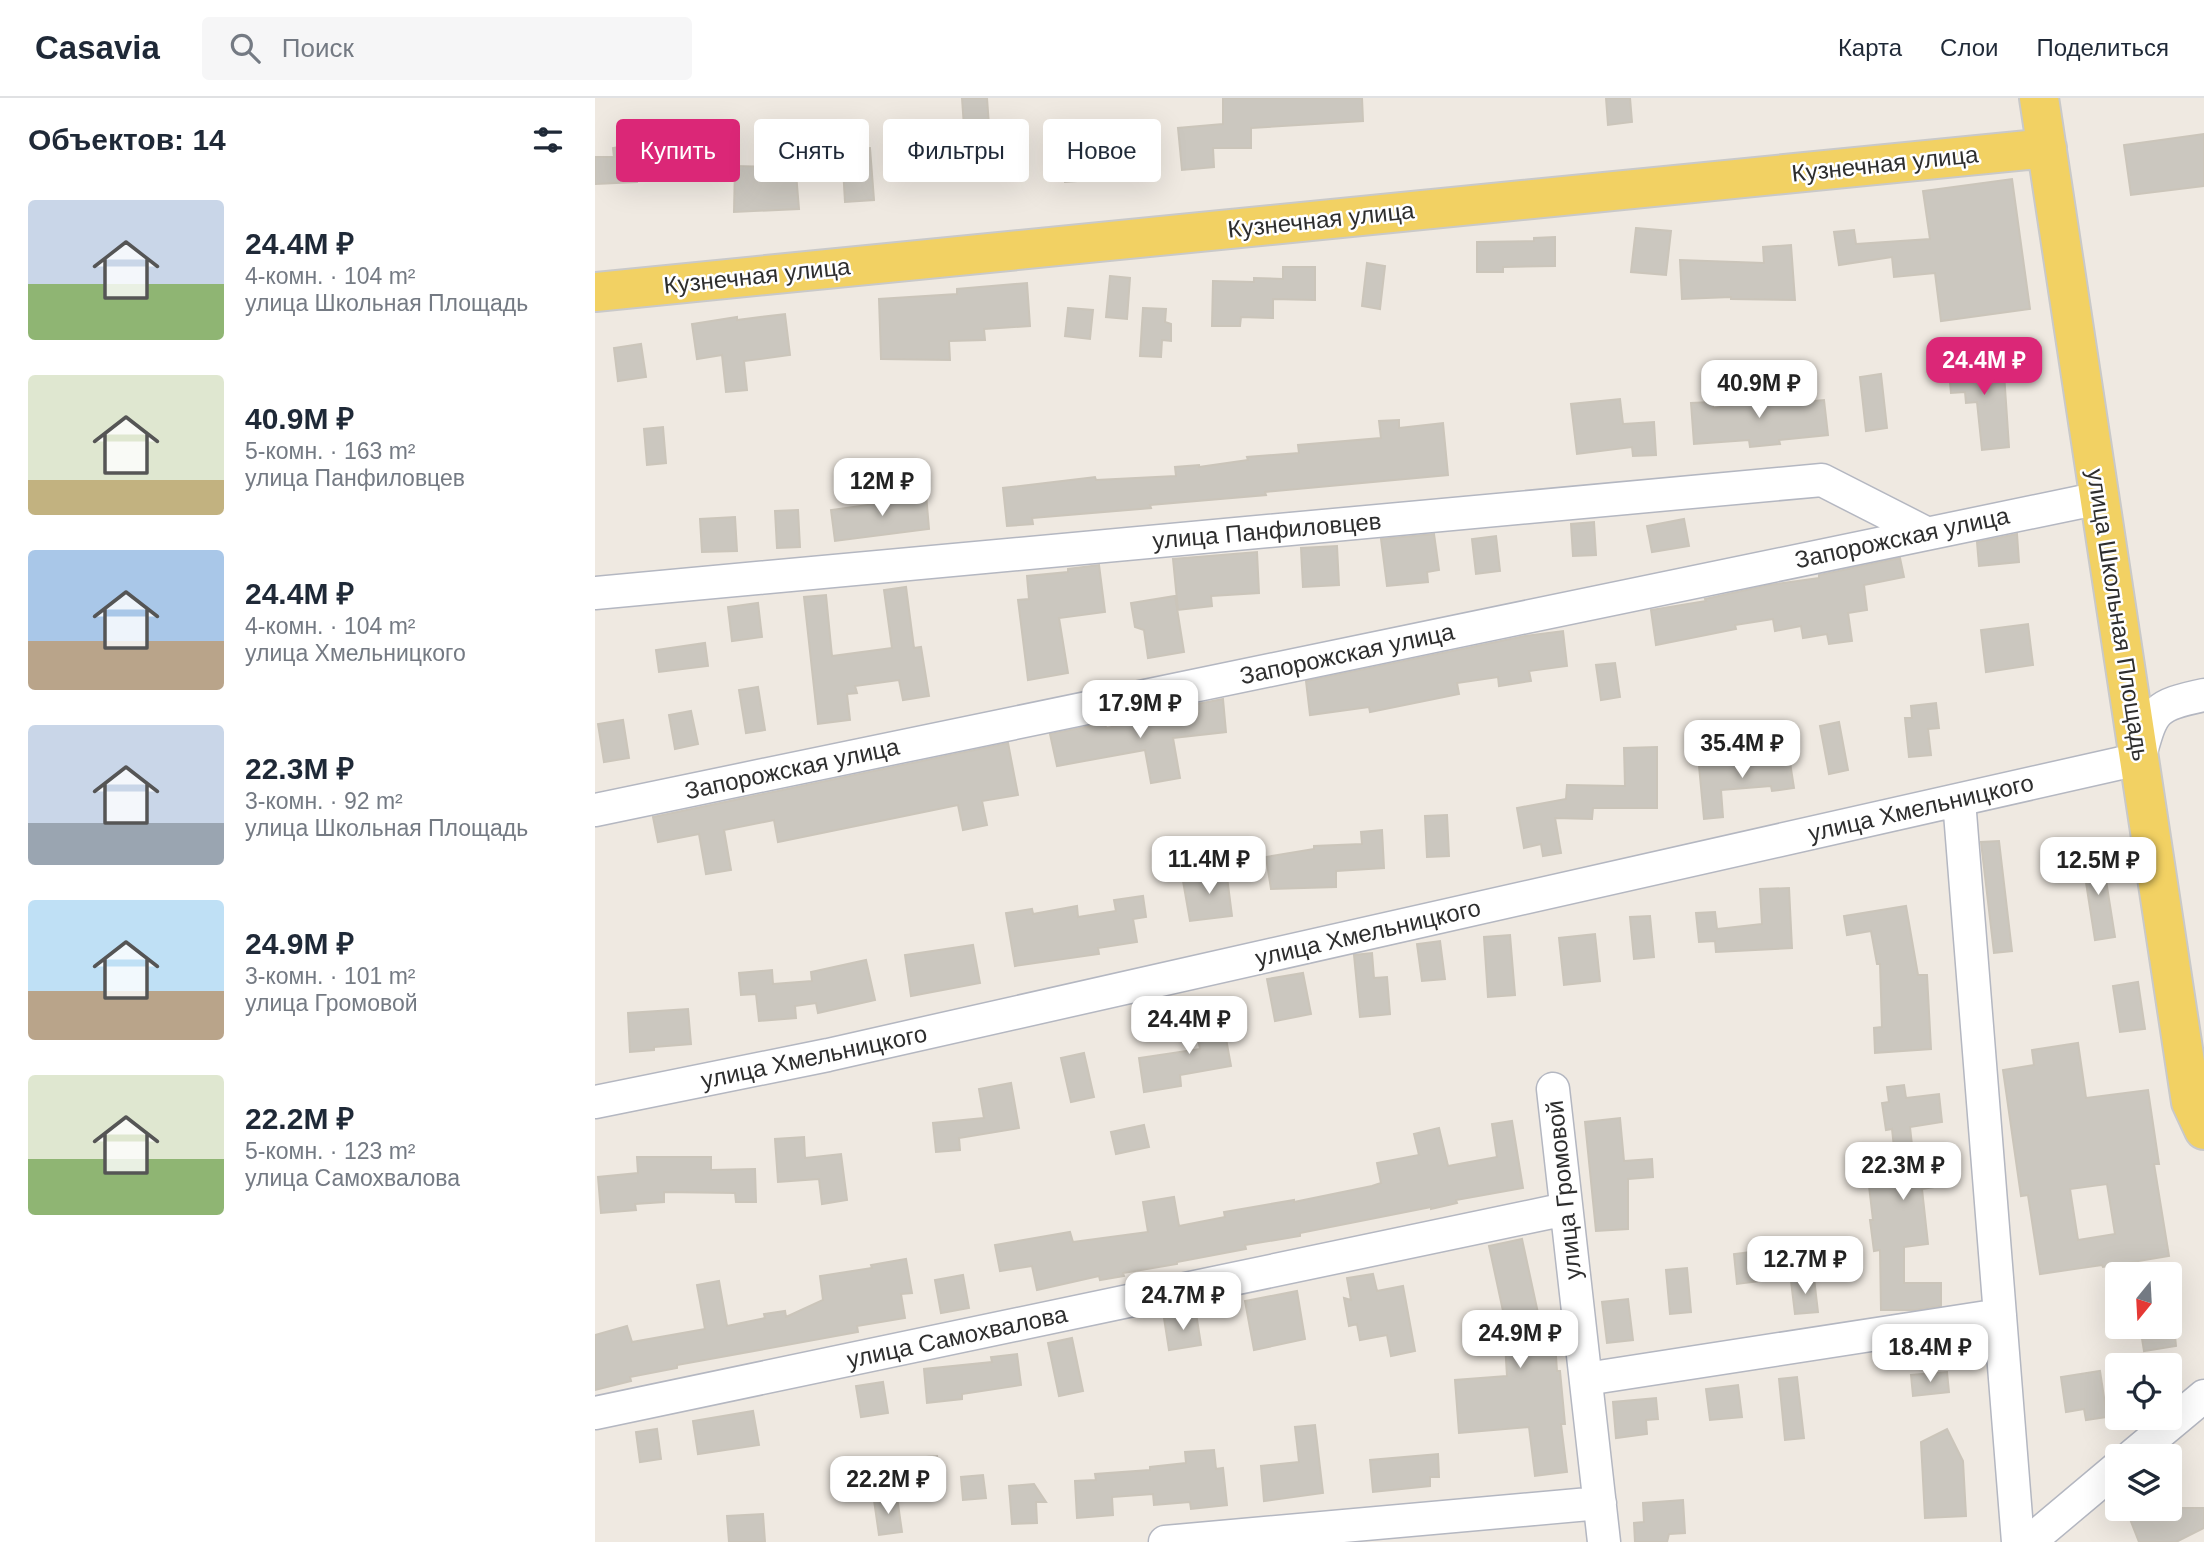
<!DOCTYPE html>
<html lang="ru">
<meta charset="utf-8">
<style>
:root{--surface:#fff;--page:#f6f6f7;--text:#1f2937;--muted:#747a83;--line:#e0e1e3;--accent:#db2777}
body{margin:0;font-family:Helvetica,sans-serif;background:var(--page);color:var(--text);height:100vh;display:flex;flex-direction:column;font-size:26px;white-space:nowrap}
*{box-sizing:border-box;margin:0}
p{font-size:23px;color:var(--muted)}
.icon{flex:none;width:38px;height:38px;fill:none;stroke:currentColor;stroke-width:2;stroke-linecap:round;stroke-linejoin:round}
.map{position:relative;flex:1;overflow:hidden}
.details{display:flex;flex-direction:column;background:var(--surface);width:595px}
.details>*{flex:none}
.hud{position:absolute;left:21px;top:21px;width:665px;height:63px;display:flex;gap:14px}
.needle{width:46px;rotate:198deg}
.controls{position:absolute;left:1510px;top:1164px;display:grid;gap:14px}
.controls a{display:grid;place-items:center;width:77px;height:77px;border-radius:7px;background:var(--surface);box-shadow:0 7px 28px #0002;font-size:35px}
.price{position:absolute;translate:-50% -60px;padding:0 16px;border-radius:14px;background:#fff;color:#222;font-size:23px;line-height:46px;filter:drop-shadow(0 2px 4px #0008)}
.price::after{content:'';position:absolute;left:50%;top:42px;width:21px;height:16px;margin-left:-10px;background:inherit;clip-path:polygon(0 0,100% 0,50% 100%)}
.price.active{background:var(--accent);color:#fff}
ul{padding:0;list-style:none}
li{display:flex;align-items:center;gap:21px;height:175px;padding:0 28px}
li span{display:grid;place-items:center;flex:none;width:196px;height:140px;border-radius:7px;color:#555}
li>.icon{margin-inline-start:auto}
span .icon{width:84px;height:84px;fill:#fffc;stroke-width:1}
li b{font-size:30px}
h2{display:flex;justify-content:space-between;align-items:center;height:84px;padding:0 28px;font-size:30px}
.tag{padding:0 24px;border-radius:7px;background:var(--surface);box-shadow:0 7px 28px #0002;font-size:24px;line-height:63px}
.tag.active{background:var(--accent);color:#fff}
header{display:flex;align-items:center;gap:42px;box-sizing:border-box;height:98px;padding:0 35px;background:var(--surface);border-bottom:2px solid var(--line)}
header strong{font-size:33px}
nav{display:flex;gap:38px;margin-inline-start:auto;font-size:24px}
.search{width:490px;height:63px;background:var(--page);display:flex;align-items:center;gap:18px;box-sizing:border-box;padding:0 24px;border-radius:7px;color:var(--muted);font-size:26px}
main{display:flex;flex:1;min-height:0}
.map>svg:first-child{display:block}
.building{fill:#cbc7bf;stroke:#cbc5ba;stroke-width:2;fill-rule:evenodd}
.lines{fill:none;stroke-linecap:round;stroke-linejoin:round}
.minor-casing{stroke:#b4b7c1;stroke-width:35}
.major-casing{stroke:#c9c9c9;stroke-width:42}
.minor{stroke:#fff;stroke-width:32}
.major{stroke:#f2d163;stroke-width:38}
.labels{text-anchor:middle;stroke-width:5;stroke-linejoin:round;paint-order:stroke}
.street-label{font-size:24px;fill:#2e2e2e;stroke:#fff}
</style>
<header>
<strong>Casavia</strong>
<div class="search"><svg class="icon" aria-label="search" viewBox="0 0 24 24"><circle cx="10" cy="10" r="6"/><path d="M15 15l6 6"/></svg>Поиск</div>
<nav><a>Карта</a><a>Слои</a><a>Поделиться</a></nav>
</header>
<main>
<section class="details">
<h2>Объектов: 14<svg class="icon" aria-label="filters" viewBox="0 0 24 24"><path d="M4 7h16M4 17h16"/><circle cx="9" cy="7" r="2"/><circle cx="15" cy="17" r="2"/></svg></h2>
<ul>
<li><span style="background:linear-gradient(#c9d6e8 60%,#8fb573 0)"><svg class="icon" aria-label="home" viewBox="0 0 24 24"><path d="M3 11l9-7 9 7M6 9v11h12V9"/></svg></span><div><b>24.4M ₽</b><p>4-комн. · 104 m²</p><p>улица Школьная Площадь</p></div></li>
<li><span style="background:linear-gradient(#dfe7d0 75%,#c2b280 0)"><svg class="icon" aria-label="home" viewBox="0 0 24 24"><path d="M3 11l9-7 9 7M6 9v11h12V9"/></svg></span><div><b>40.9M ₽</b><p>5-комн. · 163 m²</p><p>улица Панфиловцев</p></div></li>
<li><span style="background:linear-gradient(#a9c7e8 65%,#b9a48a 0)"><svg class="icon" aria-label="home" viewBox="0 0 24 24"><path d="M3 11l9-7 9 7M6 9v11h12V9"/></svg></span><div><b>24.4M ₽</b><p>4-комн. · 104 m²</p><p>улица Хмельницкого</p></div></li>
<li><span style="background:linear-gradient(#c9d6e8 70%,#9aa5b1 0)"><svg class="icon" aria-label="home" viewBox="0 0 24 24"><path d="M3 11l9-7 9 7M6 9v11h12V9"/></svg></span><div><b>22.3M ₽</b><p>3-комн. · 92 m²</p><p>улица Школьная Площадь</p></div></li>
<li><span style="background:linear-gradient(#bfe0f5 65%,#b9a48a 0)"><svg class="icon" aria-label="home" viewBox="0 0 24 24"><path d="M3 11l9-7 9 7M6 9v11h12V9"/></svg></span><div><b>24.9M ₽</b><p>3-комн. · 101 m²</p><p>улица Громовой</p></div></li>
<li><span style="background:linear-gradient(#dfe7d0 60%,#8fb573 0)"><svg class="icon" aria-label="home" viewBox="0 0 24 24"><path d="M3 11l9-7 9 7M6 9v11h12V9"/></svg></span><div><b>22.2M ₽</b><p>5-комн. · 123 m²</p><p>улица Самохвалова</p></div></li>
</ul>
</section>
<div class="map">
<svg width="1609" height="1444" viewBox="0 0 1609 1444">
<rect width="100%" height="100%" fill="#efe9e1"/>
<path class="building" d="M367,0H392L396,56L371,58Z
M628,0H767L768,23L656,30V50H618L619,69L587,72L583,30L628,26Z
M1011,0H1035L1037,24L1013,27Z
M126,23L129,71L101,73L99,25Z
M57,32L59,65L41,66L42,84L0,86V59H19L18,50L24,49L23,34Z
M1609,36V88L1536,97L1529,47Z
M491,48L495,82L470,84L468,50Z
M275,50L279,102L250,104L247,52Z
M200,63L204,111L139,114L140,68L177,69L176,64Z
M1417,81L1435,211L1346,223L1340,175L1299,179L1297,159L1244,167L1239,134L1259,132L1261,146L1335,141L1328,93Z
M1041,130L1076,133L1071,177L1036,174Z
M960,139V168L908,169V174H882V144L939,143V140Z
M1196,147L1200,202L1136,201V199L1087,201L1085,162L1169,165L1168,149Z
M772,165L790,168L785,211L767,208Z
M688,169H720V202L678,201V220L646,219L645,228H617L618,183L659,184V180L688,181Z
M515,178L535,180L532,221L511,219Z
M432,185L435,228L389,231L390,242L354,243L355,262L286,261L284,201L362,196V191Z
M473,210L498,212L495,241L470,238Z
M548,210L571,211L570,224L576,226V243L567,242L566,259L545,258Z
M190,216L195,257L149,263L152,292L131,294L127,257L102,261L97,226L142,219V222Z
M46,246L51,279L23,283L19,250Z
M1408,260L1414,349L1387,352L1382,304L1371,305L1370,294L1356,295L1353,264Z
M1286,276L1292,330L1271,333L1265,279Z
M1185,282L1188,306L1229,302L1233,337L1184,342L1185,346L1155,349L1154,342L1099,346L1096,305L1118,304V310L1163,304L1161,285Z
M1025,301L1028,326L1059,324L1061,357L1038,358L1037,349L982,356L976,306Z
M804,322V330L848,325L853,377L670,394L671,397L555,407L556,410L437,420L438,426L412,428L408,390L500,379L501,382L581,378L580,369L604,367V369L653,362L652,359L704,355L703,347L786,340L784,323Z
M68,329L71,365L52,367L49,331Z
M331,396L334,431L240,443L236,412L294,404V400Z
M203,412L205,449L182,450L180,413Z
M140,419L142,453L107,454L105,421Z
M1089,421L1094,448L1057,454L1052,428Z
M999,424L1001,457L978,458L976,426Z
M839,436L844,472L832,474L833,484L792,488L786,441Z
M1422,436L1424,464L1384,468L1382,444Z
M901,438L905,473L881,476L877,441Z
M742,448L744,487L708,489L706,450Z
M662,454L664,495L616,498L617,508L583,512L578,461Z
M1305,460L1309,479L1269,487L1272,512L1253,515L1257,543L1234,546L1232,536L1208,540L1206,528L1180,533L1178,521L1140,527L1141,531L1061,547L1056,512L1111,503L1110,501L1174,487L1224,480V477Z
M504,467L510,514L464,520L473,575L433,582L423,502L434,501L432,478L473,474V471Z
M311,489L319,550L326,549L334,598L308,602L304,582L260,588L262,595L252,596L255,622L223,626L209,499L231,497L237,558L297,550L289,492Z
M580,498L589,554L553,560L549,532L540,529L536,505Z
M163,505L167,539L137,543L133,509Z
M1433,526L1438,567L1391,574L1386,532Z
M968,533L972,568L934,573L936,583L904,588L903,579L862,585L864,596L775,614L774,609L715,617L711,583L930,538Z
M110,545L113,568L64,574L61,552Z
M1020,565L1025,599L1006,602L1001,567Z
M163,589L170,632L151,635L144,592Z
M628,601L631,634L578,640L585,680L556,685L550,652L462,668L455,636L510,625L511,630L603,614L602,606Z
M1341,605L1344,630L1333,631L1336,657L1314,659L1310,620H1317L1316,608Z
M96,613L103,646L80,651L74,617Z
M28,622L34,660L9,664L3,626Z
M1244,624L1253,672L1234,676L1225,628Z
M413,645L423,697L387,703L392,727L368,732L363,707L183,744L179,722L129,732L136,772L111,776L104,736L63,744L58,719Z
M1062,649V710H998L997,721L960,720L966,755L948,758L946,746L929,750L922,710L971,701L972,687L1030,688L1029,650Z
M1194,658L1199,690L1177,693L1176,688L1126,692L1128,719L1109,721L1104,668Z
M852,717L854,758L832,759L830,718Z
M787,732L789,770L741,773V789L676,791L671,759L719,751V748L767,746L766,734Z
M1404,743L1417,853L1399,855L1386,744Z
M1507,757L1520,839L1500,842L1487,759Z
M631,771L637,818L595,823L588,783L612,779L611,773Z
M1194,790L1197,850L1121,854L1120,843L1104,844L1101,815L1120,814L1122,831L1167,826L1165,791Z
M548,798L551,819L538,821L542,844L503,850L504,856L420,868L411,815L437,811L438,816L482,808L483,819L521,813L519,802Z
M1311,808L1323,877H1332L1336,951L1280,955L1279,930L1287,929L1285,866H1282L1276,833L1252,837L1249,818Z
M1055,818L1059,859L1039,861L1035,819Z
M1000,836L1005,883L969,887L964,840Z
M915,837L920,897L893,899L889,839Z
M845,843L850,881L827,883L822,846Z
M378,847L385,885L316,898L310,857Z
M777,855L779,880L792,879L795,916L765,919L759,857Z
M271,862L280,902L223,915L221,905L200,908L201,920L164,923L161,896L146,897L144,875L177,872L178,886L217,883L216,874Z
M708,875L716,916L680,923L672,881Z
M1543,884L1550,931L1525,934L1518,888Z
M93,911L96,946L59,949V952L35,954L33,915Z
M626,913L636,968L585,977L586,988L549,994L544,960L605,951L599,918Z
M1483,945L1491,1000L1553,992L1564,1066H1559L1574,1158L1508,1169L1507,1167L1445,1176L1433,1097L1426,1098L1408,972L1439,967L1437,952ZM1512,1086L1520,1136L1483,1142L1475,1091Z
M489,955L499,999L476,1004L466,960Z
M416,985L424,1030L364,1040L365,1052L341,1054L338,1025L389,1020L384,991Z
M1309,987L1311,1000L1344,996L1347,1024L1315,1029L1319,1065L1337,1063L1340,1089L1327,1091L1333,1146L1309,1149V1185H1346V1208L1320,1212H1286L1285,1152L1279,1153L1275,1122H1278L1272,1071L1301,1068L1297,1031L1291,1032L1287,1005L1294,1004L1292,989Z
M1025,1020L1029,1063L1057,1061L1058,1079L1033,1081V1131L1001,1133L990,1024Z
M917,1023L928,1090L861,1102L862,1105L836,1111V1109L705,1135V1138L650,1147L651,1151L582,1164V1166L528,1175L529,1178L505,1182L504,1178L442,1192L437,1168L405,1173L400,1147L475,1134L478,1144L553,1134L548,1104L579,1099L584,1128L630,1119L629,1114L699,1102V1104L777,1088L786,1085L782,1065L824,1057L819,1036L844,1030L853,1068L902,1059L897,1026Z
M549,1027L554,1049L521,1056L516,1034Z
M209,1039L210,1060L246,1056L252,1102L227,1106L224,1081L183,1084L180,1041Z
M42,1059H116V1072L160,1071L161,1104H141L140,1095L69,1094V1104L40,1106L41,1112L6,1115L3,1079L43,1075Z
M927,1141L943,1215L958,1214L962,1273H965L970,1326H966L972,1374L940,1378L934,1329L864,1335L860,1282L912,1278L908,1213L894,1148Z
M1163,1153L1166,1183L1142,1186L1139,1156Z
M311,1161L317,1195L306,1196L310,1220L262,1228L263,1234L82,1267V1270L35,1279L36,1283L0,1292V1237L32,1228L37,1244L110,1231L102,1187L124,1183L132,1228L170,1220L169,1216L190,1213L191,1219L228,1202L225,1178L277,1170L276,1167Z
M1092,1170L1096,1214L1075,1216L1071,1172Z
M778,1176L782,1193L808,1188L820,1253L796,1258L792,1237L765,1242L762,1226L754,1228L749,1200L756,1202L752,1180Z
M368,1177L374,1210L346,1215L340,1182Z
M1219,1180L1223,1214L1200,1216L1196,1183Z
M702,1193L710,1241L659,1252L650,1203Z
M1033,1201L1038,1242L1012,1245L1007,1204Z
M601,1215L606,1247L574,1252L569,1220Z
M1545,1228H1579L1581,1248L1549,1253Z
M477,1240L488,1293L464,1298L453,1245Z
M422,1256L426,1287L367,1296V1301L332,1305L329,1271L397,1264L396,1259Z
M1505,1273L1512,1319L1491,1322L1489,1311L1471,1314L1466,1279Z
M1352,1274L1354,1294L1318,1298L1316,1277Z
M1202,1279L1209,1340L1190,1342L1184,1281Z
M288,1284L293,1315L266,1319L261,1288Z
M1143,1287L1147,1319L1115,1322L1111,1291Z
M1061,1300L1063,1321L1051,1322L1052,1336L1021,1340L1018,1304Z
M158,1313L164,1347L103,1356L98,1323Z
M720,1327L728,1395L669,1403L666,1368L704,1364L700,1329Z
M62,1331L66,1361L45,1364L41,1334Z
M1352,1331L1368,1363L1371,1418L1330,1420L1326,1344Z
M619,1352L621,1371L628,1370L632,1407L596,1411L595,1404L559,1407L558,1396L517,1399L518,1417L482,1420L480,1383L501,1382L500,1376L555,1372V1369L591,1365L590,1354Z
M843,1356L844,1379H835V1388L778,1394L775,1362Z
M342,1358L345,1383L322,1386L320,1360Z
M388,1377L391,1400L368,1402L366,1379Z
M439,1386L451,1404H441L442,1425L417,1426L414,1388Z
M302,1399L307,1434L284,1437L279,1402Z
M1088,1402L1090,1435L1074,1436L1072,1444H1040L1039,1425L1049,1424L1048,1405Z
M1562,1410H1609V1430L1581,1444H1544L1535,1421Z
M168,1416L170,1444H134L132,1418Z"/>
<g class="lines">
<g class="minor-casing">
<path id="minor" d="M0,495L1227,382L1331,435
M1364,702L1423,1444
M0,712L1505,400
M958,991L1009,1444
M0,1004L233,957L1544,661C1558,612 1557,608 1609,597
M991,1281L1405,1217
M0,1315L971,1111
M1537,1358L1609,1298
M570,1444L1005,1405
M1434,1444L1522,1370"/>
</g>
<g class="major-casing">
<path id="major" d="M1444,0L1596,1004L1609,1032
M0,194L1452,50"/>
</g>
<use href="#minor" class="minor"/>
<use href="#major" class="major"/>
</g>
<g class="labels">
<g class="street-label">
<text transform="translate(1290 66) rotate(-6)" y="8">Кузнечная улица</text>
<text transform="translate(726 122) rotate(-6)" y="8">Кузнечная улица</text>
<text transform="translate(162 178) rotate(-6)" y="8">Кузнечная улица</text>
<text transform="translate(672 433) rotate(-5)" y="8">улица Панфиловцев</text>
<text transform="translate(1307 440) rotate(-12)" y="8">Запорожская улица</text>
<text transform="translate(1523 517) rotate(81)" y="8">улица Школьная Площадь</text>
<text transform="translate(752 556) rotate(-12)" y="8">Запорожская улица</text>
<text transform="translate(197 671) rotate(-12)" y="8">Запорожская улица</text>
<text transform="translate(1326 710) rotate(-13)" y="8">улица Хмельницкого</text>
<text transform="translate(773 835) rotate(-13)" y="8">улица Хмельницкого</text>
<text transform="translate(219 959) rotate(-12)" y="8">улица Хмельницкого</text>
<text transform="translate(969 1092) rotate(-96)" y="8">улица Громовой</text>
<text transform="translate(362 1239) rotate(-12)" y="8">улица Самохвалова</text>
</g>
</g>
</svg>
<div class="controls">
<a><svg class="needle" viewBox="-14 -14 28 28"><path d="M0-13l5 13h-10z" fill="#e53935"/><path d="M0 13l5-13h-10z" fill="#747a83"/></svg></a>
<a><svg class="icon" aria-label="locate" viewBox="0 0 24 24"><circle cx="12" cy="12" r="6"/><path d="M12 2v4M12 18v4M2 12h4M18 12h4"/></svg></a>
<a><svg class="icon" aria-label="layers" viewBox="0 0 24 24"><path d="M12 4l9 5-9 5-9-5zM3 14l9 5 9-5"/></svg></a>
</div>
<b class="price active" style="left:1389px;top:299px">24.4M ₽</b>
<b class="price" style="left:1164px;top:322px">40.9M ₽</b>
<b class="price" style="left:287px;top:420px">12M ₽</b>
<b class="price" style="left:545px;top:642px">17.9M ₽</b>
<b class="price" style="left:1147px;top:682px">35.4M ₽</b>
<b class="price" style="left:614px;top:798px">11.4M ₽</b>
<b class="price" style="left:1503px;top:799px">12.5M ₽</b>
<b class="price" style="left:594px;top:958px">24.4M ₽</b>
<b class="price" style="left:1308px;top:1104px">22.3M ₽</b>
<b class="price" style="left:1210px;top:1198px">12.7M ₽</b>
<b class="price" style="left:588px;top:1234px">24.7M ₽</b>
<b class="price" style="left:925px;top:1272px">24.9M ₽</b>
<b class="price" style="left:1335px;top:1286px">18.4M ₽</b>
<b class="price" style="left:293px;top:1418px">22.2M ₽</b>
<div class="hud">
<a class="tag active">Купить</a>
<a class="tag">Снять</a>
<a class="tag">Фильтры</a>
<a class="tag">Новое</a>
</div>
</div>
</main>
